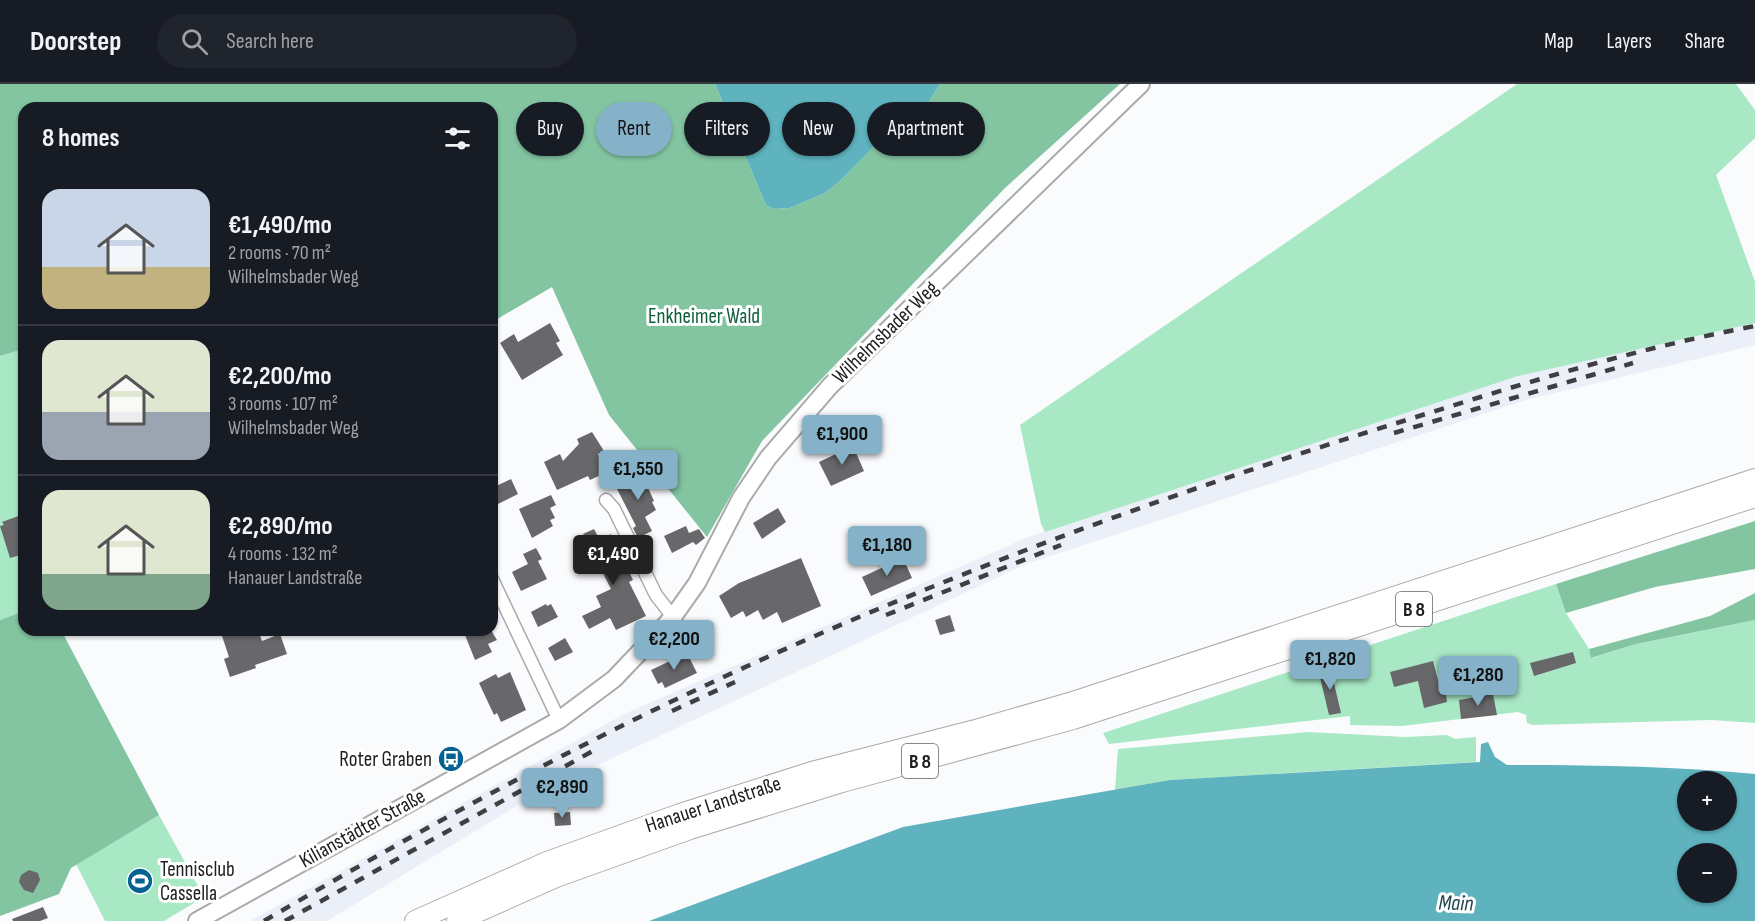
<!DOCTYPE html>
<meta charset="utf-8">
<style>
:root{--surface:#171b24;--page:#20242c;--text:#f1f3f6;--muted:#9ea1a6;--line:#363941;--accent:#86b2c9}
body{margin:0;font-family:"Sofia Sans Condensed",sans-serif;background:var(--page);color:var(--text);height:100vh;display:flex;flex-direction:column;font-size:22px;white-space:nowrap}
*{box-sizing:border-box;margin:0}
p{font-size:20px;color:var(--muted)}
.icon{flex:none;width:33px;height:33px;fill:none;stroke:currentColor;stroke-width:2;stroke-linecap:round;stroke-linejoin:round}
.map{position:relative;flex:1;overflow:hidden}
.side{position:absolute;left:18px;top:18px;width:480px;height:534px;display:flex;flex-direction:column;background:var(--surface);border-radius:18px;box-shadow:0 2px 4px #0004}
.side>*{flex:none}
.banner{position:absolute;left:516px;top:18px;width:570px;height:54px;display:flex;gap:12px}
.controls{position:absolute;left:1677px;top:687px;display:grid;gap:12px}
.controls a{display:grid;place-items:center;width:60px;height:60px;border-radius:50%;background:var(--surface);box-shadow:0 2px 4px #0004;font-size:30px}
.price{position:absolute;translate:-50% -51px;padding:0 14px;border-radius:6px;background:var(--accent);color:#111;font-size:20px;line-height:39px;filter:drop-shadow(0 2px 3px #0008)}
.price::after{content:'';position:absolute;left:50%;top:36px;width:18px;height:14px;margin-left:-9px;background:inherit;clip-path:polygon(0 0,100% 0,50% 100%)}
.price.on{background:#222;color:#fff}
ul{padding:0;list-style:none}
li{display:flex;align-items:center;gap:18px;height:150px;padding:0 24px}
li+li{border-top:2px solid var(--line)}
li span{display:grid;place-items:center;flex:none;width:168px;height:120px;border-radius:18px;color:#555}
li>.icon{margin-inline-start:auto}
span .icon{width:72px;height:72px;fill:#fffc;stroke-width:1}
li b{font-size:26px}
h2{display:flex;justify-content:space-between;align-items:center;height:72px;padding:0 24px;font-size:26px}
.tag{padding:0 21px;border-radius:27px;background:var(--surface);box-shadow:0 2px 4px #0004;font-size:21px;line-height:54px}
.tag.on{background:var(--accent);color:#111}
header{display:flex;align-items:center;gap:36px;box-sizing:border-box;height:84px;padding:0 30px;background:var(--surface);border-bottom:2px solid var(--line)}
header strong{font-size:28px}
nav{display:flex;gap:33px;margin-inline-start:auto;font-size:21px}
.search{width:420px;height:54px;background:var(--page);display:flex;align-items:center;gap:15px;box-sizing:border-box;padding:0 21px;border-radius:33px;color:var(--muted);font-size:22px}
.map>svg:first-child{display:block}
.built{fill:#ebeff8}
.green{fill:#a8e8c5}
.forest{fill:#83c5a1}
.water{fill:#5eb3bf;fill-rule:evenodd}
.building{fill:#68686b}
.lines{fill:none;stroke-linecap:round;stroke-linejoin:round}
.street-casing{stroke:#a9aaac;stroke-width:15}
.secondary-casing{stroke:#a9aaac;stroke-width:20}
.primary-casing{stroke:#a9aaac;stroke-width:22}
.street{stroke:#fff;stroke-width:12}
.secondary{stroke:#fff;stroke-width:16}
.primary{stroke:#fff;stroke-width:20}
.rail{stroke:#3f3f41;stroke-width:4.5;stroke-dasharray:10 10;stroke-linecap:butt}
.labels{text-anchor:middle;stroke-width:6;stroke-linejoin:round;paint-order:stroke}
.shield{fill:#fff;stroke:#636364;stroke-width:1.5}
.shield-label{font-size:20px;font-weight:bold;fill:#202021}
.park-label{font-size:21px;fill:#0d5e3d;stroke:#fff}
.street-label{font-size:21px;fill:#202021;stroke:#fff}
.poi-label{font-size:21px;fill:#202021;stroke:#fff;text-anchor:end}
.water-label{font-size:22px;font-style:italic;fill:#1e464c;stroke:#fff}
</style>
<header>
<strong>Doorstep</strong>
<div class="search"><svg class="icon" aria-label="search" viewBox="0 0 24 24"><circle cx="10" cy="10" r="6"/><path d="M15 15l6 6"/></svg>Search here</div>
<nav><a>Map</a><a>Layers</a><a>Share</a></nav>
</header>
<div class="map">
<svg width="1755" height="837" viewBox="0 0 1755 837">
<rect width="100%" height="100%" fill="#fafbfd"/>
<path class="built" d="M1755,239V261L1526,316L1026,480L538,709L327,837H250L624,630L1028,453L1518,292Z"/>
<path class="green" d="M1517,0H1736L1755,26V54L1716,91L1755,198V239L1518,292L1045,448L1041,440L1020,341Z
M24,265V527L0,536V272Z
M1556,500L1566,529L1589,565L1592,574L1636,560L1755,536V639L1712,636L1533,641L1527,639L1526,631L1518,628L1402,642L1350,641V632L1109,660L1103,649Z
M1308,648L1406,653L1447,651L1455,655L1476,653V678L1170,696L1115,706L1118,665Z
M159,731L204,813L164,837H105L76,780Z"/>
<path class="forest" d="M0,0H715L762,112L766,121L774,125L790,124L825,109L840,97L882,54L905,45L920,32L940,0H1120L1005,104L762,357L707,453L609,331L552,203L492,238V24H24V265L0,272Z
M1755,437V485L1655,503L1566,529L1556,500Z
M1755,509V536L1636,560L1591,574L1589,565L1710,532Z
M24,527V546H61L159,731L71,784L59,810L0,832V536Z"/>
<path class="water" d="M715,0H940L920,32L905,45L882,54L840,97L825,109L790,124L774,125L766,121L762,112Z
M1488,658L1495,673L1507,681C1590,681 1672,682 1755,690V837H649L903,743L1170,696L1480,678L1481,660ZM1688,698H1726V736H1688ZM1688,770H1726V808H1688Z"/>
<path class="building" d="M550,239L560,257L556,259L563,271L522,296L500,259L514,250L518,258Z
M592,348L604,367L598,370L607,388L590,396L588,392L557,406L544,378L560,370L563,377L579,360L577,355Z
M853,362L864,387L831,402L819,378Z
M639,383L648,395L645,397L654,417L652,418L656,426L645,433L652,447L638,454L633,444L636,442L616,403Z
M511,395L518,410L492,423V404Z
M551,411L556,421L550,424L555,434L550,436L553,442L532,454L519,425Z
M778,424L786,438L762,455L753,439Z
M24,430V470L10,474L0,442L4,441L2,438Z
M686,442L689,449L699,445L705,454L696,461L693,458L672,469L664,452Z
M594,445L600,456L611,450L633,496L629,498L646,532L616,546L610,534L589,545L582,532L601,523L596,512L611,505L583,450Z
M536,464L542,475L538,477L547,495L521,507L512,488L528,480L523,470Z
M801,474L821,522L782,539L777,528L763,536L758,526L746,533L743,527L731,534L719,512L739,499Z
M903,474L912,494L871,512L862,493Z
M546,520L547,522L551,520L558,533L538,543L531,528Z
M950,531L955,547L940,551L935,536Z
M220,546H258L262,557L280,550L287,570L255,581L256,584L230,593L224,575L229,573Z
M463,546H491L497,556L488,560L492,568L475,576Z
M565,554L573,568L555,577L548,564Z
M1573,568L1576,579L1534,592L1530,579Z
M687,569L697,589L665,604L662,598L658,600L651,586Z
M1433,577L1441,608L1446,611L1447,618L1424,624L1418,597L1394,603L1390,588Z
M1330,582L1341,629L1329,631L1318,585Z
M510,588L526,626L501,638L497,629L494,631L479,599L496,590L498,594Z
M1493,610L1497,631L1461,635L1459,616Z
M570,728L571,741L555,742L554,729Z
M29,786L38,789L40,796L33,809L24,806L19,798L21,791Z
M43,823L48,834L40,837H13L12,835Z"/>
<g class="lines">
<g class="street-casing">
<path id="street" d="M606,416L614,425L656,511L673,533
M492,495L559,636"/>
</g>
<g class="secondary-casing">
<path id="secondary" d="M197,837L559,636L614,595L673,533L697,499L741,414L768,374L830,302L1141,0"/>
</g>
<g class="primary-casing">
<path id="primary" d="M415,837L547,778L680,730L812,688L972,647L1076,617L1755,395
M457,837L556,793L690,745L842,698L1073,635L1755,413"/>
</g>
<use href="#street" class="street"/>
<use href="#secondary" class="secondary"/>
<use href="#primary" class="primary"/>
<path class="rail" d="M1394,349L1633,279
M886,531L1061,461
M672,627L735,598
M264,837C406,754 551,674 700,604C915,503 1138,420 1365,349C1493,309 1622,267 1755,242
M285,837L600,663"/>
</g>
<defs>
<g id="bus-disc" transform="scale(1.35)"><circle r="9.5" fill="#036292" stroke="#fff"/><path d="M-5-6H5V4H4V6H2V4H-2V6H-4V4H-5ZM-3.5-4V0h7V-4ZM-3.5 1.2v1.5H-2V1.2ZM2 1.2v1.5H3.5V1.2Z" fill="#fff"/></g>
<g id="stadium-disc" transform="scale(1.35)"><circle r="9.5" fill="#036292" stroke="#fff"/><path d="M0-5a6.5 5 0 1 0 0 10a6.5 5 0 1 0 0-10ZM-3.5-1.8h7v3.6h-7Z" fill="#fff"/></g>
</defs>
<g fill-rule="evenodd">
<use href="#bus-disc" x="451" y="675"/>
<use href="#stadium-disc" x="140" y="797"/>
</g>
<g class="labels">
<g class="shield">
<rect x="1396" y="508" width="36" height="34" rx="4.5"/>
<rect x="902" y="660" width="36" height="34" rx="4.5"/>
</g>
<g class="shield-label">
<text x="1414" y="532">B 8</text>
<text x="920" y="684">B 8</text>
</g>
<g class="park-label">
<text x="704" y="239">Enkheimer Wald</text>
</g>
<g class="street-label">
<text transform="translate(885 248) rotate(-44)" y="7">Wilhelmsbader Weg</text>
<text transform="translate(713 720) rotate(-18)" y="7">Hanauer Landstraße</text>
<text transform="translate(362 744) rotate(-29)" y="7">Kilianstädter Straße</text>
</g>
<g class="poi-label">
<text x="432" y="682">Roter Graben</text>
<text x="160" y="792" text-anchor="start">Tennisclub<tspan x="160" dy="24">Cassella</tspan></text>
</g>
<g class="water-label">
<text transform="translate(1456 818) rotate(2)" y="8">Main</text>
</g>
</g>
</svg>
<div class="controls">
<a>+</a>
<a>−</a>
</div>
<b class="price" style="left:842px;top:382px">€1,900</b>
<b class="price" style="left:638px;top:417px">€1,550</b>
<b class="price" style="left:887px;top:493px">€1,180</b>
<b class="price on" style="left:613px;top:502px">€1,490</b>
<b class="price" style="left:674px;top:587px">€2,200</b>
<b class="price" style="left:1330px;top:607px">€1,820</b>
<b class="price" style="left:1478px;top:623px">€1,280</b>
<b class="price" style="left:562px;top:735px">€2,890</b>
<div class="banner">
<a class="tag">Buy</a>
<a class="tag on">Rent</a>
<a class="tag">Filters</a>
<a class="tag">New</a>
<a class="tag">Apartment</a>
</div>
<section class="side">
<h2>8 homes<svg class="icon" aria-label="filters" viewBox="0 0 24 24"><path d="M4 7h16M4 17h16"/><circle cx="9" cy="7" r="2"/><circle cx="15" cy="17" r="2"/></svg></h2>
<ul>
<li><span style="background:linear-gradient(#c9d6e8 65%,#c2b280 0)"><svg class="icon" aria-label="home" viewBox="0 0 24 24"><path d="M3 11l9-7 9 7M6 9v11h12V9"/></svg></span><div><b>€1,490/mo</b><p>2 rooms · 70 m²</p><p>Wilhelmsbader Weg</p></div></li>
<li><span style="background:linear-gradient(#dfe7d0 60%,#9aa5b1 0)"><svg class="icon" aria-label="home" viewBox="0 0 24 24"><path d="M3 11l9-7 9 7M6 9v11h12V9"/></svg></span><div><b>€2,200/mo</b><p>3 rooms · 107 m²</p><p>Wilhelmsbader Weg</p></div></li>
<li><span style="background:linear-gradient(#dfe7d0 70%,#7fa58c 0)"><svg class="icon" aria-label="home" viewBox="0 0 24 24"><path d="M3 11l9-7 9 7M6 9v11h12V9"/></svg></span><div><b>€2,890/mo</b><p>4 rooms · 132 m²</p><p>Hanauer Landstraße</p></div></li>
</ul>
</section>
</div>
